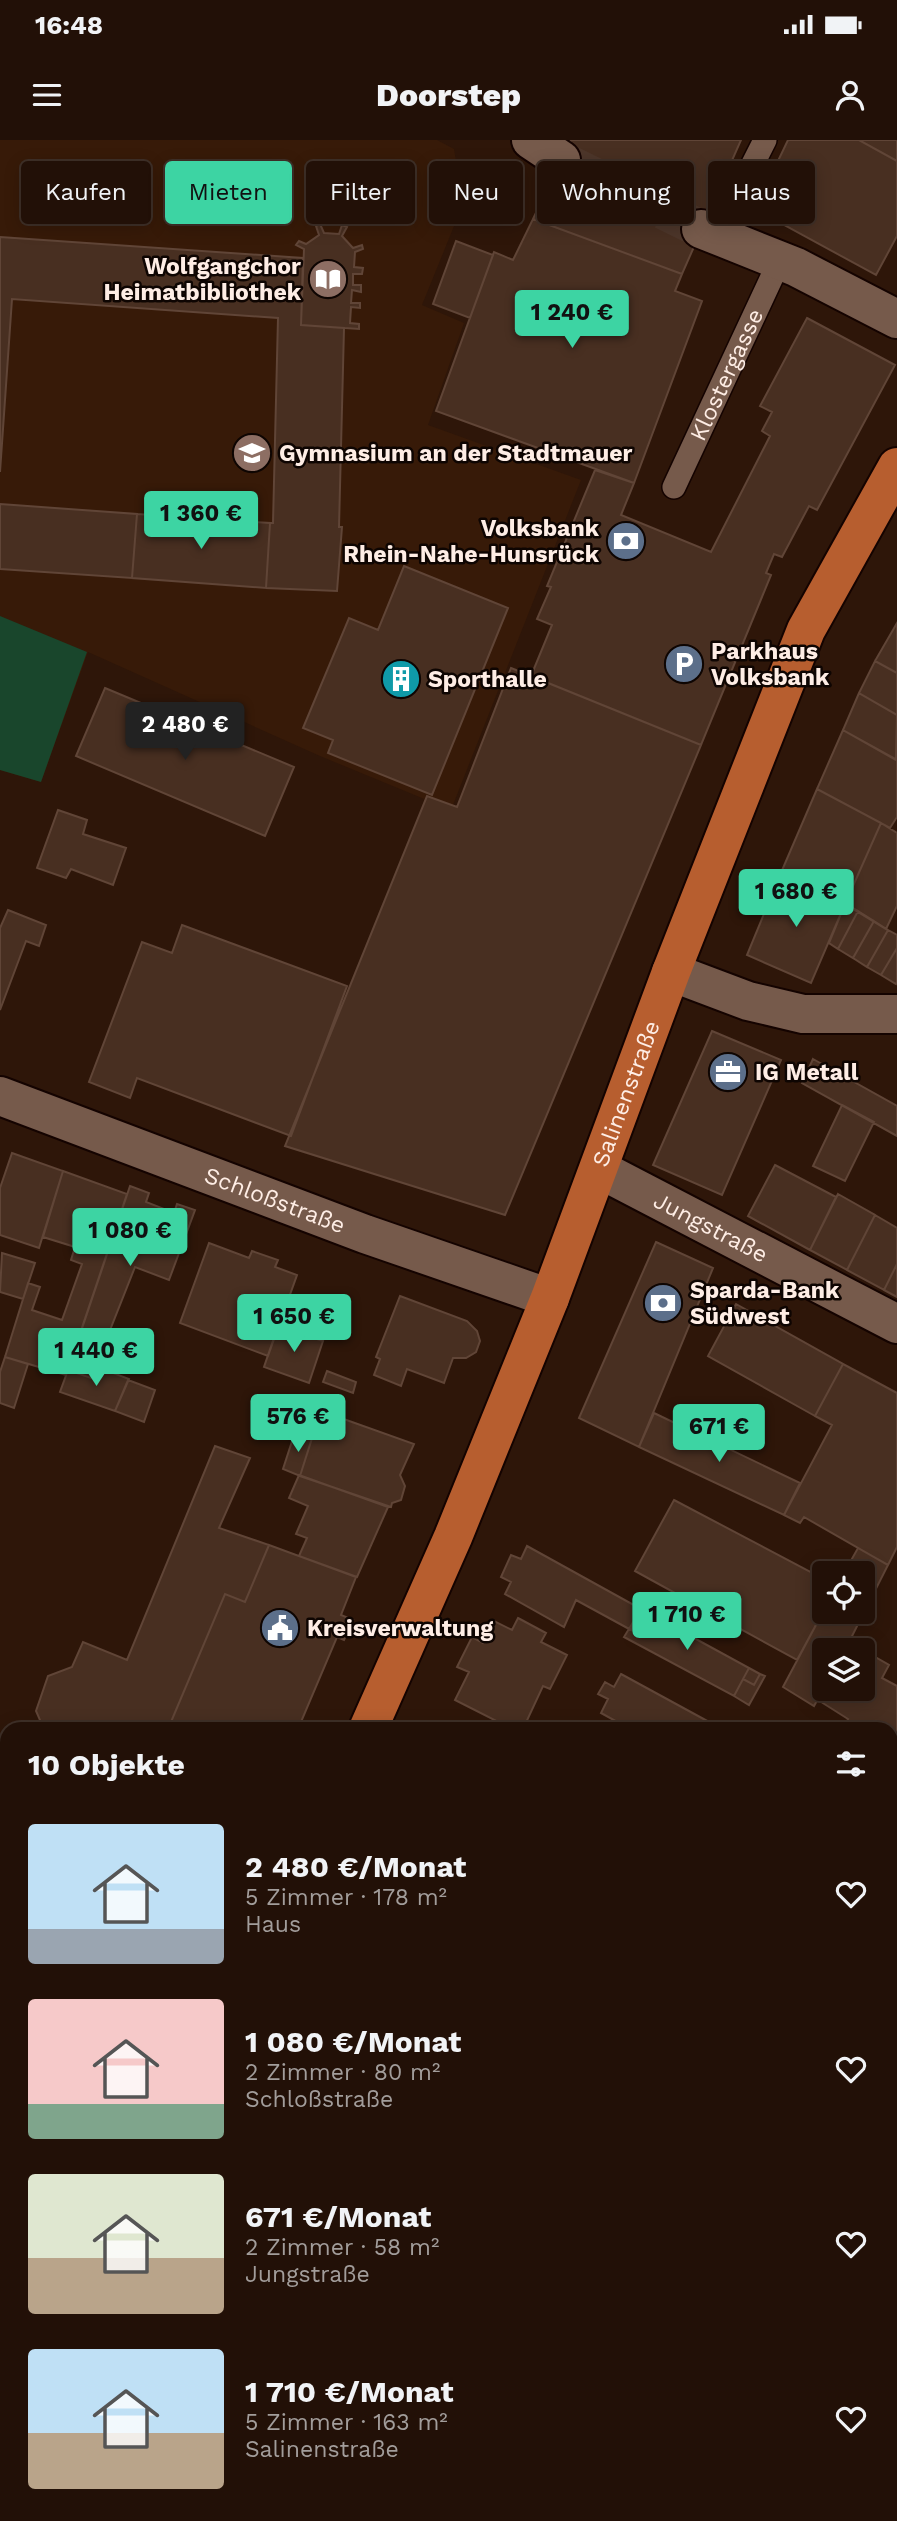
<!DOCTYPE html>
<html lang="de">
<meta charset="utf-8">
<style>
:root{--surface:#221007;--page:#2e1e15;--text:#f1f3f6;--muted:#a29d9b;--line:#3f3028;--accent:#3dd4a3}
body{margin:0;font-family:"Work Sans",sans-serif;background:var(--page);color:var(--text);height:100vh;display:flex;flex-direction:column;font-size:26px;white-space:nowrap}
*{box-sizing:border-box;margin:0}
p{font-size:23px;color:var(--muted)}
.icon{flex:none;width:38px;height:38px;fill:none;stroke:currentColor;stroke-width:2;stroke-linecap:round;stroke-linejoin:round}
.map{position:relative;flex:1;overflow:hidden}
.drawer{position:absolute;left:0px;top:1582px;width:898px;height:800px;display:flex;flex-direction:column;background:var(--surface);border-radius:21px 21px 0 0;box-shadow:0 4px 18px #0003,0 0 0 2px var(--line)}
.drawer>*{flex:none}
.banner{position:absolute;left:21px;top:21px;width:856px;height:63px;display:flex;gap:14px}
.buttons{position:absolute;left:812px;top:1421px;display:grid;gap:14px}
.buttons a{display:grid;place-items:center;width:63px;height:63px;border-radius:7px;background:var(--surface);box-shadow:0 4px 18px #0003,0 0 0 2px var(--line);font-size:35px}
.price{position:absolute;translate:-50% -60px;padding:0 16px;border-radius:7px;background:var(--accent);color:#111;font-size:23px;line-height:46px;filter:drop-shadow(0 2px 4px #0008)}
.price::after{content:'';position:absolute;left:50%;top:42px;width:21px;height:16px;margin-left:-10px;background:inherit;clip-path:polygon(0 0,100% 0,50% 100%)}
.price.active{background:#222;color:#fff}
ul{padding:0;list-style:none}
li{display:flex;align-items:center;gap:21px;height:175px;padding:0 28px}
li span{display:grid;place-items:center;flex:none;width:196px;height:140px;border-radius:7px;color:#555}
li>.icon{margin-inline-start:auto}
span .icon{width:84px;height:84px;fill:#fffc;stroke-width:1}
li b{font-size:30px}
h2{display:flex;justify-content:space-between;align-items:center;height:84px;padding:0 28px;font-size:30px}
.pill{padding:0 24px;border-radius:7px;background:var(--surface);box-shadow:0 4px 18px #0003,0 0 0 2px var(--line);font-size:24px;line-height:63px}
.pill.active{background:var(--accent);color:#111}
.status{display:flex;justify-content:space-between;align-items:center;height:49px;padding:0 35px;background:var(--surface);direction:ltr}
.status svg{height:19px;fill:currentColor}
header{display:flex;justify-content:space-between;align-items:center;height:91px;padding:0 28px;background:var(--surface);font-size:32px;font-weight:800}
.map>svg:first-child{display:block}
.built{fill:#371a08}
.green{fill:#19462c}
.building{fill:#482f21;stroke:#604537;stroke-width:2}
.lines{fill:none;stroke-linecap:round;stroke-linejoin:round}
.minor-tunnel{stroke:#4d362a;stroke-width:38;stroke-dasharray:38 19;stroke-linecap:butt}
.service-casing{stroke:#140300;stroke-width:26}
.minor-casing{stroke:#140300;stroke-width:42}
.tertiary-casing{stroke:#140300;stroke-width:42}
.primary-casing{stroke:#140300;stroke-width:42}
.path{stroke:#9c887d;stroke-width:4.5;stroke-dasharray:3.5 5;stroke-linecap:butt}
.service{stroke:#765a4b;stroke-width:23}
.minor{stroke:#765a4b;stroke-width:38}
.tertiary{stroke:#765a4b;stroke-width:38}
.primary{stroke:#b75e2f;stroke-width:38}
.labels{text-anchor:middle;stroke-width:5;stroke-linejoin:round;paint-order:stroke}
.poi-label{font-size:23px;font-weight:bold;fill:#feede5;stroke:#0e0502;text-anchor:start}
.street-label{font-size:23px;fill:#feede5;stroke:#0e0502}
</style>
<div class="status"><b>16:48</b><svg viewBox="0 0 49 12"><path d="M0 12V9h3v3zM5 12V6h3v6zM10 12V3h3v9zM15 12V0h3v12zM26 1h20v11H26zM47 4h2v5h-2z"/></svg></div>
<header><svg class="icon" aria-label="menu" viewBox="0 0 24 24"><path d="M4 6h16M4 12h16M4 18h16"/></svg>Doorstep<svg class="icon" aria-label="person" viewBox="0 0 24 24"><circle cx="12" cy="8" r="4"/><path d="M4 21q1-7 8-7t8 7"/></svg></header>
<div class="map">
<svg width="897" height="2381" viewBox="0 0 897 2381">
<rect width="100%" height="100%" fill="#2e1609"/>
<path class="built" d="M0,0H437L454,9L463,64L422,165L464,183L428,285L581,340L451,670L320,616L88,512L41,642L0,630Z"/>
<path class="green" d="M0,476L87,512L41,642L0,630Z"/>
<path class="building" d="M571,0H741L682,134L533,79Z
M788,0H859L897,21V96L876,135L755,69Z
M859,0H897V21Z
M533,79L682,134L675,151L702,161L634,343L436,271L494,112L513,120Z
M320,84L324,93L339,94L342,85L347,87L342,96L353,108L362,105L363,109L355,112L354,127L363,128L362,134H353V145H361V152L352,150L351,163H360V168L351,167L350,183L359,184V189L301,185L304,109L296,105L299,101L306,104L319,95L316,86Z
M0,97L303,118L301,185L344,188L339,387H342L337,451L266,448L270,383H273L278,178L12,159L0,332Z
M456,101L493,115L470,178L433,164Z
M807,178L895,225L817,370L809,366L782,417L774,414L766,433L771,435L701,605L531,536L552,485L537,479L551,447L547,446L595,330L634,343L621,375L711,412L770,296L762,291L772,272L760,266Z
M0,364L137,374L132,438L0,429Z
M137,374L270,383L266,448L132,438Z
M404,426L508,468L432,655L328,613L333,600L303,588L349,478L378,490Z
M897,483V533L875,521Z
M875,521L897,533V575L859,553Z
M511,528L701,605L505,1075L285,1006L427,656L457,667Z
M105,548L294,627L265,696L76,616Z
M859,553L897,575L896,620L843,590Z
M843,590L897,620V677L890,688L817,649Z
M817,649L881,683L845,764L780,735Z
M58,670L87,680L83,694L126,708L113,745L71,729L66,738L37,728Z
M881,683L897,693V766L886,789L845,764Z
M780,735L845,764L811,843L747,815Z
M845,764L858,771L838,809L829,803Z
M8,770L46,785L39,806L26,801L0,870V788Z
M858,771L874,781L853,818L838,809Z
M874,781L888,790L867,827L853,818Z
M182,785L347,846L291,996L137,938L130,958L89,942L142,802L172,813Z
M888,790L897,795V808L881,835L867,827Z
M897,808V842L896,844L881,835Z
M712,891L781,920L722,1055L653,1025Z
M813,919L897,966V996L802,943Z
M842,965L874,982L845,1041L813,1026Z
M12,1013L63,1031L39,1108L0,1095V1048Z
M775,1025L836,1057L810,1110L748,1076Z
M63,1031L127,1054L66,1235L5,1217L28,1143L40,1147L32,1170L62,1180L82,1124L71,1120L75,1107L43,1097Z
M130,1046L149,1053L146,1062L174,1073L177,1064L195,1070L169,1140L135,1127L91,1238L68,1230Z
M838,1054L875,1075L847,1130L810,1110Z
M875,1075L897,1088V1124L884,1150L847,1130Z
M656,1102L713,1128L639,1307L579,1278Z
M209,1103L249,1118L252,1111L278,1120L275,1127L297,1135L268,1216L180,1183Z
M2,1113L35,1123L23,1159L0,1152Z
M897,1124V1157L884,1150Z
M400,1156L467,1181L477,1191L480,1201L476,1212L466,1218H453L444,1243L407,1229L401,1246L374,1235L380,1219L376,1217Z
M736,1164L843,1224L815,1276L708,1216Z
M278,1186L323,1201L309,1243L264,1227Z
M5,1217L28,1224L14,1268L0,1263V1232Z
M843,1224L897,1253V1407L888,1425L804,1377L800,1383L784,1375L832,1285L815,1276Z
M95,1226L129,1239L115,1271L60,1252L68,1230L91,1238Z
M327,1231L356,1242L353,1253L323,1242Z
M128,1240L155,1250L144,1282L115,1271Z
M654,1273L800,1343L784,1375L639,1307Z
M338,1277L414,1304L400,1335L405,1346L401,1360L392,1363L391,1367L300,1336L315,1289L332,1295Z
M295,1292L312,1298L300,1336L283,1329Z
M215,1306L250,1318L219,1388L269,1405L245,1462L225,1454L168,1589L43,1587L36,1571L48,1536L72,1527L83,1502L127,1520Z
M299,1335L388,1367L357,1437L299,1416L307,1398L296,1394L308,1366L289,1358Z
M674,1360L824,1439V1470L797,1520L635,1431Z
M269,1405L356,1437L341,1475L353,1480L344,1500L337,1497L298,1589H168L225,1454L245,1462Z
M527,1406L641,1469L631,1490L576,1460L564,1487L505,1454L511,1442L501,1437L511,1415L521,1419Z
M858,1408L888,1425L845,1510H824V1548L814,1566L783,1547L824,1470L863,1472V1433H844Z
M641,1469L749,1528L734,1556L624,1497Z
M518,1478L546,1493L541,1502L567,1515L550,1549L543,1546L523,1589H512L455,1560L469,1532L457,1527L472,1497L483,1503L494,1481L512,1490Z
M849,1502L889,1525L882,1538L897,1546V1650L891,1646V1589H842L848,1579L818,1560L824,1548L863,1549V1510H845Z
M749,1528L760,1534L754,1545L743,1539Z
M621,1534L722,1589H630L601,1573L608,1559L598,1554L605,1542L614,1547Z
M760,1534L765,1536L749,1565L734,1556L743,1539L754,1545Z
M0,1598L7,1601V1684L0,1701Z
M0,1706L7,1709V1782L0,1779V1791Z
M0,1842L7,1845V1946L0,1943Z
M891,1984L897,1987V2064L891,2059Z
M897,2179V2231L891,2227V2187Z
M84,2375H213L217,2378L215,2381L193,2378L191,2381H80Z
M460,2375H497L494,2381H461L463,2377Z
M599,2375L596,2381H550L556,2375Z"/>
<g class="lines">
<path class="minor-tunnel" d="M561,20L701,89"/>
<g class="service-casing">
<g id="service">
<path d="M717,95L765,0"/>
<path id="s1" d="M674,347L780,120"/>
<path d="M0,2158L7,2159"/>
</g>
</g>
<g class="minor-casing">
<g id="minor">
<path d="M531,0L561,20"/>
<path d="M701,89L796,127L897,179"/>
<path d="M671,832L748,861L803,874H897"/>
<path id="s2" d="M0,956L365,1094L550,1158"/>
<path id="s3" d="M599,1029L897,1184"/>
<path d="M891,2117L897,2108"/>
<path d="M697,2381L702,2375"/>
</g>
</g>
<g class="tertiary-casing">
<path id="tertiary" d="M377,2375L387,2381"/>
</g>
<g class="primary-casing">
<g id="primary">
<path id="s4" d="M368,1589L453,1397L550,1158L671,832L806,490L897,327"/>
<path d="M0,2354L7,2343"/>
</g>
</g>
<path class="path" d="M0,1968L7,1970"/>
<use href="#service" class="service"/>
<use href="#minor" class="minor"/>
<use href="#tertiary" class="tertiary"/>
<use href="#primary" class="primary"/>
</g>
<defs>
<g id="library-disc" transform="scale(2.0125)"><circle r="9.5" fill="#8d6e63" stroke="#0e0502"/><path d="M-6-4Q-3-5.5-.7-3.5V5Q-3 3-6 4ZM6-4Q3-5.5 .7-3.5V5Q3 3 6 4Z" fill="#fff"/></g>
<g id="school-disc" transform="scale(2.0125)"><circle r="9.5" fill="#8d6e63" stroke="#0e0502"/><path d="M0-5L7-2L0 1L-7-2ZM-4 1L0 2.5L4 1V4Q0 6-4 4Z" fill="#fff"/></g>
<g id="bank-disc" transform="scale(2.0125)"><circle r="9.5" fill="#5c6f8a" stroke="#0e0502"/><path d="M-6-4H6V4H-6ZM0-2.3a2.3 2.3 0 1 0 0 4.6a2.3 2.3 0 1 0 0-4.6Z" fill="#fff"/></g>
<g id="parking-disc" transform="scale(2.0125)"><circle r="9.5" fill="#5c6f8a" stroke="#0e0502"/><path d="M-3.5-5.5H1a3.5 3.5 0 0 1 0 7H-1V5.5H-3.5ZM-1-3.4V-.6H.8a1.4 1.4 0 0 0 0-2.8Z" fill="#fff"/></g>
<g id="building-disc" transform="scale(2.0125)"><circle r="9.5" fill="#0f9aa8" stroke="#0e0502"/><path d="M-4-6H4V6H1V3H-1V6H-4ZM-2.5-4.3h1.7v1.8h-1.7ZM.8-4.3h1.7v1.8H.8ZM-2.5-1h1.7V.8h-1.7ZM.8-1h1.7V.8H.8Z" fill="#fff"/></g>
<g id="office-disc" transform="scale(2.0125)"><circle r="9.5" fill="#5c6f8a" stroke="#0e0502"/><path d="M-6-3h4V-5.5h4V-3h4V5H-6ZM-1-4.5V-3h2v-1.5ZM-6 0V1H6V0Z" fill="#fff"/></g>
<g id="civic-disc" transform="scale(2.0125)"><circle r="9.5" fill="#5c6f8a" stroke="#0e0502"/><path d="M-.6-6.5H3V-4.5H.6V-3L4-1V1h2V6H-6V1h2V-1L-.6-3ZM-1.2 2.5V6h2.4V2.5Z" fill="#fff"/></g>
</defs>
<g fill-rule="evenodd">
<use href="#library-disc" x="328" y="139"/>
<use href="#school-disc" x="252" y="313"/>
<use href="#bank-disc" x="626" y="401"/>
<use href="#parking-disc" x="684" y="524"/>
<use href="#building-disc" x="401" y="539"/>
<use href="#office-disc" x="728" y="932"/>
<use href="#bank-disc" x="663" y="1163"/>
<use href="#civic-disc" x="280" y="1488"/>
</g>
<g class="labels">
<g class="poi-label">
<text x="301" y="134" text-anchor="end">Wolfgangchor<tspan x="301" dy="26">Heimatbibliothek</tspan></text>
<text x="279" y="321">Gymnasium an der Stadtmauer</text>
<text x="599" y="396" text-anchor="end">Volksbank<tspan x="599" dy="26">Rhein-Nahe-Hunsrück</tspan></text>
<text x="711" y="519">Parkhaus<tspan x="711" dy="26">Volksbank</tspan></text>
<text x="428" y="547">Sporthalle</text>
<text x="755" y="940">IG Metall</text>
<text x="690" y="1158">Sparda-Bank<tspan x="690" dy="26">Südwest</tspan></text>
<text x="307" y="1496">Kreisverwaltung</text>
</g>
<g class="street-label">
<text dy="8" stroke="none"><textPath href="#s1" startOffset="124">Klostergasse</textPath></text>
<text dy="8" stroke="none"><textPath href="#s4" startOffset="686">Salinenstraße</textPath></text>
<text dy="8" stroke="none"><textPath href="#s2" startOffset="294">Schloßstraße</textPath></text>
<text dy="8" stroke="none"><textPath href="#s3" startOffset="126">Jungstraße</textPath></text>
</g>
</g>
</svg>
<div class="buttons">
<a><svg class="icon" aria-label="locate" viewBox="0 0 24 24"><circle cx="12" cy="12" r="6"/><path d="M12 2v4M12 18v4M2 12h4M18 12h4"/></svg></a>
<a><svg class="icon" aria-label="layers" viewBox="0 0 24 24"><path d="M12 4l9 5-9 5-9-5zM3 14l9 5 9-5"/></svg></a>
</div>
<b class="price" style="left:572px;top:210px">1 240 €</b>
<b class="price" style="left:201px;top:411px">1 360 €</b>
<b class="price active" style="left:185px;top:622px">2 480 €</b>
<b class="price" style="left:796px;top:789px">1 680 €</b>
<b class="price" style="left:130px;top:1128px">1 080 €</b>
<b class="price" style="left:294px;top:1214px">1 650 €</b>
<b class="price" style="left:96px;top:1248px">1 440 €</b>
<b class="price" style="left:298px;top:1314px">576 €</b>
<b class="price" style="left:719px;top:1324px">671 €</b>
<b class="price" style="left:687px;top:1512px">1 710 €</b>
<div class="banner">
<a class="pill">Kaufen</a>
<a class="pill active">Mieten</a>
<a class="pill">Filter</a>
<a class="pill">Neu</a>
<a class="pill">Wohnung</a>
<a class="pill">Haus</a>
</div>
<section class="drawer">
<h2>10 Objekte<svg class="icon" aria-label="filters" viewBox="0 0 24 24"><path d="M4 7h16M4 17h16"/><circle cx="9" cy="7" r="2"/><circle cx="15" cy="17" r="2"/></svg></h2>
<ul>
<li><span style="background:linear-gradient(#bfe0f5 75%,#9aa5b1 0)"><svg class="icon" aria-label="home" viewBox="0 0 24 24"><path d="M3 11l9-7 9 7M6 9v11h12V9"/></svg></span><div><b>2 480 €/Monat</b><p>5 Zimmer · 178 m²</p><p>Haus</p></div><svg class="icon" aria-label="heart" viewBox="0 0 24 24"><path d="M12 20l-8-8c-3-5 5-10 8-4 3-6 11-1 8 4z"/></svg></li>
<li><span style="background:linear-gradient(#f6c9c9 75%,#7fa58c 0)"><svg class="icon" aria-label="home" viewBox="0 0 24 24"><path d="M3 11l9-7 9 7M6 9v11h12V9"/></svg></span><div><b>1 080 €/Monat</b><p>2 Zimmer · 80 m²</p><p>Schloßstraße</p></div><svg class="icon" aria-label="heart" viewBox="0 0 24 24"><path d="M12 20l-8-8c-3-5 5-10 8-4 3-6 11-1 8 4z"/></svg></li>
<li><span style="background:linear-gradient(#dfe7d0 60%,#b9a48a 0)"><svg class="icon" aria-label="home" viewBox="0 0 24 24"><path d="M3 11l9-7 9 7M6 9v11h12V9"/></svg></span><div><b>671 €/Monat</b><p>2 Zimmer · 58 m²</p><p>Jungstraße</p></div><svg class="icon" aria-label="heart" viewBox="0 0 24 24"><path d="M12 20l-8-8c-3-5 5-10 8-4 3-6 11-1 8 4z"/></svg></li>
<li><span style="background:linear-gradient(#bfe0f5 60%,#b9a48a 0)"><svg class="icon" aria-label="home" viewBox="0 0 24 24"><path d="M3 11l9-7 9 7M6 9v11h12V9"/></svg></span><div><b>1 710 €/Monat</b><p>5 Zimmer · 163 m²</p><p>Salinenstraße</p></div><svg class="icon" aria-label="heart" viewBox="0 0 24 24"><path d="M12 20l-8-8c-3-5 5-10 8-4 3-6 11-1 8 4z"/></svg></li>
</ul>
</section>
</div>
